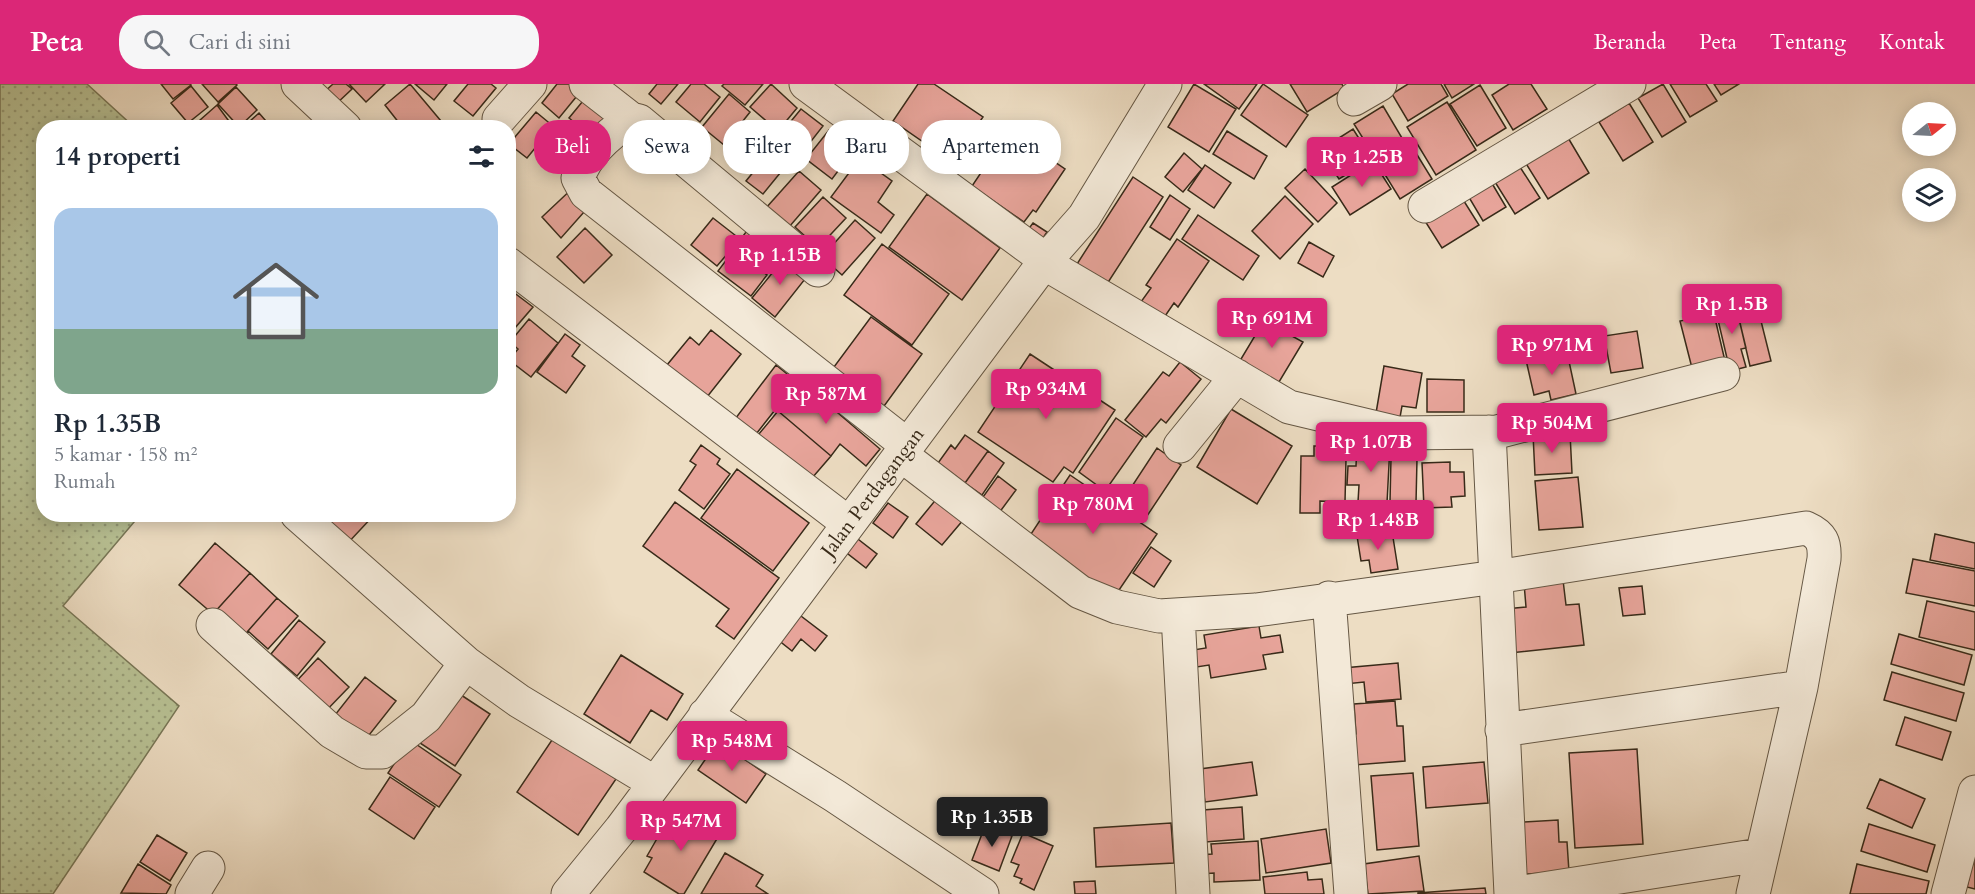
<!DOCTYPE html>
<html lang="id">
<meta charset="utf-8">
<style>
:root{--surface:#fff;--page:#f6f6f7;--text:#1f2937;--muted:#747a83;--accent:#db2777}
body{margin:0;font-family:Cardo,serif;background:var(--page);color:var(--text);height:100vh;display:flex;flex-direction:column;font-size:22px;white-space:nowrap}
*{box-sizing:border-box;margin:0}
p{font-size:20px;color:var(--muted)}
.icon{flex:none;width:33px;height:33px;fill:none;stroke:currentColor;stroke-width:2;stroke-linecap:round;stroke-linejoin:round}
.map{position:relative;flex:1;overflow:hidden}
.panel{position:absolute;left:36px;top:36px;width:480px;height:402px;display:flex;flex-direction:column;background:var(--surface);border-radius:24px;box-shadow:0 3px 15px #0003}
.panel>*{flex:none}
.hud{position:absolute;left:534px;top:36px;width:570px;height:54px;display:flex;gap:12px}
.needle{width:39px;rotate:72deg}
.buttons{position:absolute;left:1902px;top:18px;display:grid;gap:12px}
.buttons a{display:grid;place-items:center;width:54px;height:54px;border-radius:50%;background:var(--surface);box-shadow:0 3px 15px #0003;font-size:30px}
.price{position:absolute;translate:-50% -51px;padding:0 14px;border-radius:6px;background:var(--accent);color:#fff;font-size:20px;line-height:39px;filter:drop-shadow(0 2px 3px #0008)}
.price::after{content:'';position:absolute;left:50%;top:36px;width:18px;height:14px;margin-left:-9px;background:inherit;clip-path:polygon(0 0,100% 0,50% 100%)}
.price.selected{background:#222;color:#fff}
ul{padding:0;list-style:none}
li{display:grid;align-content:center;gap:12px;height:318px;padding:0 18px}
li span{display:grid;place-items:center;height:186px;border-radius:18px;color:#555}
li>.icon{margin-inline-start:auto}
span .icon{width:108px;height:108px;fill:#fffc;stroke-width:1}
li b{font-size:26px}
h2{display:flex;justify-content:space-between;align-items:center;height:72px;padding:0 18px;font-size:26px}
.chip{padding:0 21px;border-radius:24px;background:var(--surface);box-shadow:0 3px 15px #0003;font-size:21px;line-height:54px}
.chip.selected{background:var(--accent);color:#fff}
header{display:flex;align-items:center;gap:36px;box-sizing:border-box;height:84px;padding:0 30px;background:var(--accent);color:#fff}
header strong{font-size:28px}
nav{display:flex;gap:33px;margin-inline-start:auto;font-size:21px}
.search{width:420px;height:54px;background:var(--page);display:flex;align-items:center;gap:15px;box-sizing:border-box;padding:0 21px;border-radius:24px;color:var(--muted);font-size:22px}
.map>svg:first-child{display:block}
.grass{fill:url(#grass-dots);stroke:#787656;stroke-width:1.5}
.building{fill:#e7a49a;stroke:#382a19;stroke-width:1.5}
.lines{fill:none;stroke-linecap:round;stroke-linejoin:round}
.minor-casing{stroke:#655744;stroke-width:35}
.minor{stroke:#f3e9d8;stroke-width:33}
.labels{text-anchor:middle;stroke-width:6;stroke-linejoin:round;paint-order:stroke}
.street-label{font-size:20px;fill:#382a19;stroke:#f3e9d8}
</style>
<header>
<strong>Peta</strong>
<div class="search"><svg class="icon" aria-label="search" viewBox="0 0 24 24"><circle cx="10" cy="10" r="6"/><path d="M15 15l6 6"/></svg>Cari di sini</div>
<nav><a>Beranda</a><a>Peta</a><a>Tentang</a><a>Kontak</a></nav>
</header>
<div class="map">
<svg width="1975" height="810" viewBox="0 0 1975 810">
<defs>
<pattern id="grass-dots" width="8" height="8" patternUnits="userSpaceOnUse" patternTransform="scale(1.5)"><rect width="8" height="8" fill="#b8c194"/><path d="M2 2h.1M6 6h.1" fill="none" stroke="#979d78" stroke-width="1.8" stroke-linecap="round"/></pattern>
</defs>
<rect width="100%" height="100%" fill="#edddc3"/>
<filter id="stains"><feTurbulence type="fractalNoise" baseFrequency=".00333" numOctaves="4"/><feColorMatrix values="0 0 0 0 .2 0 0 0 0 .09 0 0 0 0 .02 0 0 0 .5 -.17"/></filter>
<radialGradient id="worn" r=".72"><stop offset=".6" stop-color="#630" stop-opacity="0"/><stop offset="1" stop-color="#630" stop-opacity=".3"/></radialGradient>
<path class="grass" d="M0,0H87L134,43L44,44V430L140,431L63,522L179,622L53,810H0Z"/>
<path class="building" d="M161,0H190L191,1L173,15Z
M202,0H236L237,1L218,18Z
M333,0H346L352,5L334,22L323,9Z
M349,0H385L366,18Z
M410,0L446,43L445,44H403L385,21Z
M415,0H447L434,16Z
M468,0H491L496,4L473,32L454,17Z
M557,0H573L581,7L559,34L542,19Z
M657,0H678L661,20L649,10Z
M691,0H704L720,13L700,38L676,18Z
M724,0H763L745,21L722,2Z
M771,0L797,24L778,47L750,23Z
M918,0H934L983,33L952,78L893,37Z
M1194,0L1236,25L1209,68L1168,43Z
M1204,0H1257L1239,25Z
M1263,0L1308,31L1286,63L1241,31Z
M1290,0H1342L1344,5L1307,28Z
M1408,0H1441L1448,12L1408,37L1392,10Z
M1444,0H1474L1452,14Z
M1509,0H1531L1547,25L1513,46L1492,11Z
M1663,0L1686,38L1662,53L1638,14Z
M1670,0H1706L1717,17L1690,33Z
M1714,0H1739L1721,11Z
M1480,1L1506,44L1477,62L1450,20Z
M191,2L208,23L188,39L171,19Z
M236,3L257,26L239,43L218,20Z
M729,10L750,28L724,61L702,43Z
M587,12L609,31L591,52L569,34Z
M1447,18L1476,66L1436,91L1407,43Z
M1629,19L1653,58L1623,77L1599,38Z
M217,21L234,44H191Z
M1383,22L1402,54L1374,72L1354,40Z
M801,25L823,42L805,65L783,47Z
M536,28L553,42L527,74L509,60Z
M259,29L272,44H242Z
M755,42L770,54L742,88L728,76Z
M1353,45L1372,75L1339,95L1320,66Z
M829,46L854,66L832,95L806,75Z
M1009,47L1065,85L1036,128L1033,126L1024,138L972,102Z
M1227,47L1267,72L1254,95L1213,70Z
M560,50L576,64L559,85L543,71Z
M1567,52L1589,89L1548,115L1525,78Z
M782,53L798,67L763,110L746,97Z
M1408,56L1432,95L1400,115L1376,76Z
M1184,69L1202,85L1183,108L1165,93Z
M860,74L892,97L878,118L894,131L881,149L831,113Z
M1373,77L1391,105L1350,131L1332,103Z
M1205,81L1231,99L1214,124L1188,106Z
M1520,83L1540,114L1515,130L1495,98Z
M1305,85L1337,119L1318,138L1285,104Z
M799,87L821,106L789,143L766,124Z
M1133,93L1163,113L1107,200L1077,180Z
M1490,96L1506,123L1483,137L1467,110Z
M576,101L592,119L561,154L542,133Z
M927,110L1000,164L962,216L889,163Z
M1170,111L1190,125L1170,156L1150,143Z
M1285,112L1313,140L1280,175L1252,147Z
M823,113L846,134L818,164L795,143Z
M1462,114L1479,141L1442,164L1425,137Z
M1198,131L1259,172L1243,196L1182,155Z
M713,134L740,155L717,182L691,161Z
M855,136L875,154L842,191L822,173Z
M1033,139L1047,148L1041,157L1027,147Z
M752,140L784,165L769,185L737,160Z
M585,144L612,171L584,199L557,173Z
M1177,155L1209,177L1178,223L1174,219L1161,238L1138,222L1151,204L1146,201Z
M1309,158L1334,172L1323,193L1298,179Z
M882,160L949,210L912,261L844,211Z
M734,166L767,191L751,212L718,187Z
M786,172L809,190L775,233L752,214Z
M508,204L533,223L508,252Z
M1756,217L1771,277L1750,282L1736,222Z
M1735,218L1746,264L1741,265L1746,283L1730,287L1715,223Z
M1271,225L1296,240L1290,251L1303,258L1276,303L1238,280Z
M1714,230L1725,277L1692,284L1680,237Z
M871,233L922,270L879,329L828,291Z
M529,235L558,259L531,293L509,276L518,265L510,258Z
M711,246L741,270L707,313L667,281L690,253L699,261Z
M1637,247L1643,284L1611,289L1604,252Z
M565,250L580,261L572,272L585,282L566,309L537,288Z
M1567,268L1576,310L1551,316L1549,307L1534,311L1526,276Z
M1030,270L1115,326L1073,389L1064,383L1053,398L978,348Z
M1180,278L1201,295L1166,339L1161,335L1146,353L1125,336L1163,288L1169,292Z
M776,281L797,298L749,359L729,343Z
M1384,282L1422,289L1416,324L1402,322L1399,339L1375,335Z
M1427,295L1464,296V328H1427Z
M803,299L880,365L866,382L840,360L831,372L778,327Z
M1231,325L1292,362L1257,420L1197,383Z
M778,327L831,372L806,401L754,356Z
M1116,334L1143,353L1105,407L1079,388Z
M1570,349L1572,389L1535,391L1533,350Z
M965,351L988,367L965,399L938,379L951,361L955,365Z
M1357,359L1390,361L1387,419L1358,418L1359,401H1347L1348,382H1356Z
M701,361L720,375L717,380L730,390L704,425L679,406L696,381L690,377Z
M1314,362H1332V375H1346L1345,418L1320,417V429H1300L1301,372H1314Z
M1157,364L1181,381L1143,438L1119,422Z
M988,367L1004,379L982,411L965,399Z
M1391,374L1417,375L1416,419L1390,418Z
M1450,378V388H1464L1465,412L1451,413L1452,423L1424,424L1422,379Z
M737,385L809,439L773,487L701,434Z
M1070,391L1157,450L1115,512L1029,453Z
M998,392L1016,406L996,433L978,420Z
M1578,393L1583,443L1539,446L1535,397Z
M938,413L964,435L942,461L916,440Z
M675,418L779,494L734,555L716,542L729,525L643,462Z
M888,419L908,433L893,454L873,439Z
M315,430H375L346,461Z
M1392,447L1398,485L1371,489L1369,476L1361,477L1357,452Z
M1935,450L1975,459V485L1930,476Z
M854,452L877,470L866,484L843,466Z
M215,459L250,489L213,530L179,501Z
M1151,463L1171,477L1154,503L1133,489Z
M1913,475L1975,487V522L1906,509Z
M250,489L277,514L241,555L213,530Z
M1563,496L1566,521L1579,520L1584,561L1510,569L1505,525L1526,523L1524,499Z
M1642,502L1645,530L1623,532L1619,504Z
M277,514L298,532L268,565L248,547Z
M1927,517L1975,528V566L1919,553Z
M797,529L827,552L815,567L801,555L792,567L777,555Z
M299,536L325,558L297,592L271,570Z
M1259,542L1261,554L1280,551L1283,568L1263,571L1266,585L1211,594L1209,581L1190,584L1187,567L1206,564L1204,551Z
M1899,550L1972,571L1964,601L1891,580Z
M621,571L683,610L667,636L651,626L630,659L584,630Z
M318,574L349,603L322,631L292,602Z
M1398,579L1401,615L1366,618L1364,598L1345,600L1343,584Z
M1892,588L1964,609L1956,637L1884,616Z
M365,593L396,617L362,660L331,636Z
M455,607L490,630L455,682L420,659Z
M1395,617L1397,642H1403L1405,677L1354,681L1352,651L1356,650L1354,620Z
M1905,633L1951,648L1942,676L1896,661Z
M554,653L616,695L578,751L517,708Z
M410,656L461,691L439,723L388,689Z
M718,657L766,690L746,719L698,686Z
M1637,665L1643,760L1575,764L1569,669Z
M1252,678L1257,711L1205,718L1200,685Z
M1484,678L1488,719L1426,724L1423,683Z
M1413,689L1419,762L1377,766L1371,692Z
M390,693L435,723L414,755L369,725Z
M1880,695L1925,715L1912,744L1867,724Z
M1242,723L1244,755L1205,758L1203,726Z
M683,726L721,748L684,810H679L644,788L652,774L647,772L666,739L673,743Z
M1558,736L1559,758H1567L1569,788L1526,790L1523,738Z
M1171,739L1174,779L1096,783L1094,744Z
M1869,740L1935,761L1927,788L1861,767Z
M985,742L1012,752L999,787L972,776Z
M1326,745L1331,779L1266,789L1261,755Z
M1023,749L1053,762L1034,806L1020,799L1022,795L1014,792L1019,781L1011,778Z
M157,751L187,769L170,797L140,778Z
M1258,757L1260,796L1214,798V789L1200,790L1199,771L1212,770L1211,760Z
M725,769L763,791L756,802L768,810H701Z
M1974,771L1975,772V805L1967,803Z
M1419,772L1424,807L1368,810L1364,780Z
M138,780L171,801L166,810L121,809Z
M1857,780L1929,797L1926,810H1850Z
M1307,788L1308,796L1322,795L1324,810H1265L1263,793Z
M1095,797L1096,810H1075L1074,798Z
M1485,804L1486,810H1418V809Z"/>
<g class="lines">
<g class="minor-casing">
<path id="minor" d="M298,0L345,44
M586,0L631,35
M806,0L1046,176
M1354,15L1380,0
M499,35L530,0
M1425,122L1629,0
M1044,179L1289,323L1398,349L1497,348L1723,290
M508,180L848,439
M818,186L639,37L631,35C610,49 586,70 578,94L586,109L907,361
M1489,348L1511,810
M1180,362L1237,292
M900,370L1080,508L1117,523L1159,532L1256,526L1496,493L1806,444C1822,451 1825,459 1824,475L1801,603L1753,810
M297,430L466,579L519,617L655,699
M1329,514L1351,810
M1178,531L1193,810
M213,541L332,648L366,668H382L426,633L466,579
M705,631L835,712L982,810
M1502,646L1801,603
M192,810L208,784
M568,810L621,745L1046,176L1084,133L1165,0
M1511,810L1760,771
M1948,810L1975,708"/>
</g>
<use href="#minor" class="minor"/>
</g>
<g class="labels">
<g class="street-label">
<text transform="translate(872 408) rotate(-53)" y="7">Jalan Perdagangan</text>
</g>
</g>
<rect width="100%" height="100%" filter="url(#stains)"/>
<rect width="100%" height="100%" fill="url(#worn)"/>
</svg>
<div class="buttons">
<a><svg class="needle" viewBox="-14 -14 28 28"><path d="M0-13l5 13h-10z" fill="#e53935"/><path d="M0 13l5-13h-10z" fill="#747a83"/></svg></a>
<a><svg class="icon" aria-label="layers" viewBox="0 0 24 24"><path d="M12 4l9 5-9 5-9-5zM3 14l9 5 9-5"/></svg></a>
</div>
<b class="price" style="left:1362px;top:104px">Rp 1.25B</b>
<b class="price" style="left:780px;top:202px">Rp 1.15B</b>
<b class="price" style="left:1732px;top:251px">Rp 1.5B</b>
<b class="price" style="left:1272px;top:265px">Rp 691M</b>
<b class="price" style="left:1552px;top:292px">Rp 971M</b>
<b class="price" style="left:1046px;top:336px">Rp 934M</b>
<b class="price" style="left:826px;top:341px">Rp 587M</b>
<b class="price" style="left:1552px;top:370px">Rp 504M</b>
<b class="price" style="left:1371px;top:389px">Rp 1.07B</b>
<b class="price" style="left:1093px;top:451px">Rp 780M</b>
<b class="price" style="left:1378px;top:467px">Rp 1.48B</b>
<b class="price" style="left:732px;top:688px">Rp 548M</b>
<b class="price selected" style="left:992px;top:764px">Rp 1.35B</b>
<b class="price" style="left:681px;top:768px">Rp 547M</b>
<div class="hud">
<a class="chip selected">Beli</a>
<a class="chip">Sewa</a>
<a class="chip">Filter</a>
<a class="chip">Baru</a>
<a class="chip">Apartemen</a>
</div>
<section class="panel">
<h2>14 properti<svg class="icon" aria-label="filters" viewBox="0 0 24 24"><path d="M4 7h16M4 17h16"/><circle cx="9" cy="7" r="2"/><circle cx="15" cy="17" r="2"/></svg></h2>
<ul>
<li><span style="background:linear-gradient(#a9c7e8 65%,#7fa58c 0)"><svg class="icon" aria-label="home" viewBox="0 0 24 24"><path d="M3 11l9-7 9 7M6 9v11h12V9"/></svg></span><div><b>Rp 1.35B</b><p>5 kamar · 158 m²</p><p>Rumah</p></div></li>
</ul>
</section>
</div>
